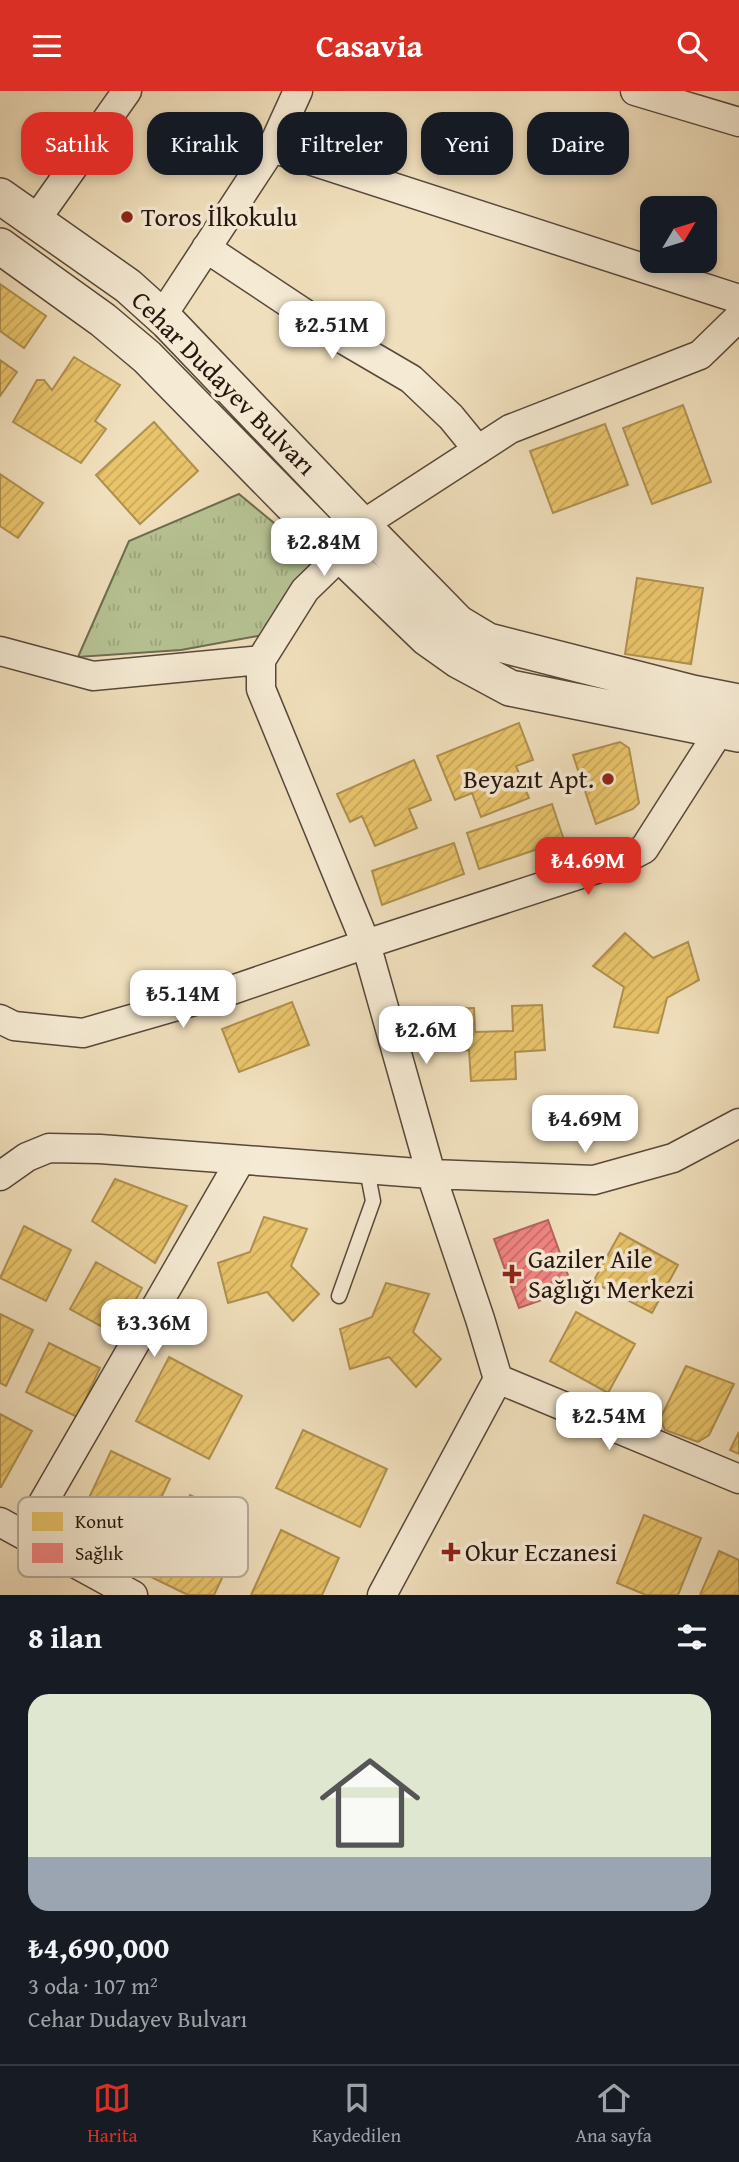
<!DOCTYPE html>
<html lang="tr">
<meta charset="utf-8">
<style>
:root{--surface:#171b24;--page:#242831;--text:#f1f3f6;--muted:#9ea1a6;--line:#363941;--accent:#d93025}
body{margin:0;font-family:"Gentium Book Plus",serif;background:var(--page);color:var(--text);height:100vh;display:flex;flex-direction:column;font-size:26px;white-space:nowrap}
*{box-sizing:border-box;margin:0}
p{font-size:23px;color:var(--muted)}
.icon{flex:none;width:38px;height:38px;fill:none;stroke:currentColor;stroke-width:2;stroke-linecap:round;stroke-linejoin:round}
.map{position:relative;height:1504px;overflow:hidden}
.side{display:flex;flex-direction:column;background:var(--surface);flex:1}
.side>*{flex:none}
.top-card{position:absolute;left:21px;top:21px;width:698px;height:63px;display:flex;gap:14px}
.needle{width:46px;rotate:52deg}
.controls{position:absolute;left:640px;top:105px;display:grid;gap:14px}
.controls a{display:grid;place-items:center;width:77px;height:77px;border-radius:14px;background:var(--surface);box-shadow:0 4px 10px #0003;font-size:35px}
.price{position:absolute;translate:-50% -60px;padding:0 16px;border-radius:14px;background:#fff;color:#222;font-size:23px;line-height:46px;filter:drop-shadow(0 2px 4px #0008)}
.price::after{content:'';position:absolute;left:50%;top:42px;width:21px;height:16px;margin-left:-10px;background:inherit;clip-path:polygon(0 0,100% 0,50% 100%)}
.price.current{background:var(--accent);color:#fff}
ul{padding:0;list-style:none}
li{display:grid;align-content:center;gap:14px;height:371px;padding:0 28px}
li span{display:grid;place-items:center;height:217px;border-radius:21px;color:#555}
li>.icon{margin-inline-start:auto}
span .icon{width:126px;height:126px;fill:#fffc;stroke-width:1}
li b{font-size:30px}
h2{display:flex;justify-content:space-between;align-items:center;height:84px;padding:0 28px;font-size:30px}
.pill{padding:0 24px;border-radius:21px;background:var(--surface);box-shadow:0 4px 10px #0003;font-size:24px;line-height:63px}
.pill.current{background:var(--accent);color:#fff}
header{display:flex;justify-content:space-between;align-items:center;height:91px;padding:0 28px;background:var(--accent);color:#fff;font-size:32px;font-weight:700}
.dock{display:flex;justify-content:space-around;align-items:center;height:98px;border-top:2px solid var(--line);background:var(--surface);font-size:19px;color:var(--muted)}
.dock a{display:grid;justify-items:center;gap:4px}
.dock .current{color:var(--accent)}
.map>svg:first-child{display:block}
.park{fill:url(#park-tufts);stroke:#6e6c51;stroke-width:2}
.homes{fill:url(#homes-hatch);stroke:#ae904f;stroke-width:2}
.health{fill:url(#health-hatch);stroke:#b56360;stroke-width:2}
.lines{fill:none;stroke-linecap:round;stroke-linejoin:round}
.service-casing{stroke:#58483a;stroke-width:17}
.minor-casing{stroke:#58483a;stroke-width:31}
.tertiary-casing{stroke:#58483a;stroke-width:38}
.service{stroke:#f5ead3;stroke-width:14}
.minor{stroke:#f5ead3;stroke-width:28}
.tertiary{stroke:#f5ead3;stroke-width:35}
.poi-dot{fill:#8f2418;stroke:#f5ead3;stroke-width:2.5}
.labels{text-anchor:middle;stroke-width:7;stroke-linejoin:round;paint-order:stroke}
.poi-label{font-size:26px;fill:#26150f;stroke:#f5ead3;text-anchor:start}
.street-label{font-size:26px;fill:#26150f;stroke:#f5ead3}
.key{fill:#f5ead3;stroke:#b7aa98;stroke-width:2}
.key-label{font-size:19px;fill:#26150f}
</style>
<header><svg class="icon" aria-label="menu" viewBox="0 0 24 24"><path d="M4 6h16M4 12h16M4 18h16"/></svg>Casavia<svg class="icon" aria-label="search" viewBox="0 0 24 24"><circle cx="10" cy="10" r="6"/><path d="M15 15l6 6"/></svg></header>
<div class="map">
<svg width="739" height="1504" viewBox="0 0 739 1504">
<defs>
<pattern id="park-tufts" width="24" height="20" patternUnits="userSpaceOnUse" patternTransform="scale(1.75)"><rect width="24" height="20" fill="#b6c293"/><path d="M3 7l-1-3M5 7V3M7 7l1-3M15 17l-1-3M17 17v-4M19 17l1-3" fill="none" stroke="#9ca67e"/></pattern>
<pattern id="homes-hatch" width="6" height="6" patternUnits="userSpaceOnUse" patternTransform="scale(1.75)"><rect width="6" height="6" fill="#e9c46a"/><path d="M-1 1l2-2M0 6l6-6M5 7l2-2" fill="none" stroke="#c8a85b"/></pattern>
<pattern id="health-hatch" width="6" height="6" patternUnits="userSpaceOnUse" patternTransform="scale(1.75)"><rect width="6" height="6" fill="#f28482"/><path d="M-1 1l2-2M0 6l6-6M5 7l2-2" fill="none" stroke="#c46b69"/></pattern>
</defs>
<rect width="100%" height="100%" fill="#f0dfbc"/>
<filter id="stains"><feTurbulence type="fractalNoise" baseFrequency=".00286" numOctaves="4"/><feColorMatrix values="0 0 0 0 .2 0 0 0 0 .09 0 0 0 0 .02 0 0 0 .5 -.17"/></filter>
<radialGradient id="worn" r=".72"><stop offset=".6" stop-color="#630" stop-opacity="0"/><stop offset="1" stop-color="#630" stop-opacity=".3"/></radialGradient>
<path class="park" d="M239,403L315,466L263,544L181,559L78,566L129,450Z"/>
<path class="homes" d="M0,193L46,225L24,257L0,240Z
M74,266L120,294L95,330L106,338L81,372L13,331L37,289H44L52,299Z
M0,269L17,281L0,305Z
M683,314L711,391L652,413L623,337Z
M154,331L198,380L140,433L96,384Z
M605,333L628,394L553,422L530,360Z
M0,383L43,412L18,447L0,435Z
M637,487L703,497L691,573L625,563Z
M519,632L533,669L516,675L529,707L481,726L472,702L455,709L437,665Z
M620,651L629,657L639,712L633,718L596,733L573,664Z
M414,669L431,709L409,718L417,737L375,755L362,725L350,731L337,703Z
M552,713L564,749L479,778L467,742Z
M454,752L464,783L382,814L372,780Z
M625,842L653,867L688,851L699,889L667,907L658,942L614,936L624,896L593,875Z
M292,911L309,954L239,981L222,938Z
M542,914L545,959L515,961L516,988L471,990L469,959L445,960L443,918L474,917L475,941L513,940L512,915Z
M115,1088L187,1115L155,1172L92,1130Z
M264,1126L307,1138L291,1175L319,1203L293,1230L267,1201L228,1212L218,1172L250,1161Z
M24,1135L71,1159L46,1210L0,1187Z
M620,1142L678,1174L652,1222L593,1191Z
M96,1171L142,1197L117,1244L70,1218Z
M386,1192L429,1203L413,1241L441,1268L416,1296L389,1266L350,1278L340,1238L372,1226Z
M576,1221L635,1253L608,1302L550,1270Z
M0,1223L33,1239L6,1295L0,1292Z
M49,1252L100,1277L77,1326L26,1301Z
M169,1266L242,1305L209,1368L136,1330Z
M686,1275L734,1293L709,1344L698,1351L665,1339L660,1328Z
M0,1323L32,1340L1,1396H0Z
M303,1339L387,1378L360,1436L276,1397Z
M739,1341V1363L730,1359Z
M111,1360L170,1388L131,1470L72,1443Z
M190,1404L248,1432L214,1504H188L151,1486Z
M644,1424L701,1447L678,1504H646L617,1492Z
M281,1439L339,1467L322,1504H251Z
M719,1460L739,1469V1504H700Z"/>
<path class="health" d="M548,1129L573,1198L519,1217L494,1148Z"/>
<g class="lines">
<g class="service-casing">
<path id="service" d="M339,1205L373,1110L367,1079"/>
</g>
<g class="minor-casing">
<path id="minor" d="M635,0L739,31
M272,57L739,208
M35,130L127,0
M206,157L346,250L411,288L451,326L478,359
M162,225L272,57L298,0
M0,560L93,585L261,569
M0,928L14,935L83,942L229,900L366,853L621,770L644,758L720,639
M0,1085L27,1066L49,1057L100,1058L431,1083L594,1089L673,1067L739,1032
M498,1288L739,1388
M0,1431L133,1504
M25,1443L240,1070
M382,1504L498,1288L480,1228L431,1083L366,853L261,598V569L305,499L341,464L362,434L510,338L700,264L739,226"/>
</g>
<g class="tertiary-casing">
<path id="tertiary" d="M0,105L128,195L168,231L362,434L458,532L488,550L692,602L739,611
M0,155L103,229L147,266L341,464L427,547L458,569L510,597L739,643"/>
</g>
<use href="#service" class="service"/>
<use href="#minor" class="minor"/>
<use href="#tertiary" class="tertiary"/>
</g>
<g class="poi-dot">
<circle cx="127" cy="126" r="7"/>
<circle cx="608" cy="688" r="7"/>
<path d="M508.5 1172.5h7v7h7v7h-7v7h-7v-7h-7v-7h7z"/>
<path d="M447.5 1450.5h7v7h7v7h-7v7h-7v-7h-7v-7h7z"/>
</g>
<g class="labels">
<g class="poi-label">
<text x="141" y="135">Toros İlkokulu</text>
<text x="594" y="697" text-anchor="end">Beyazıt Apt.</text>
<text x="528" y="1177">Gaziler Aile<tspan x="528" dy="30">Sağlığı Merkezi</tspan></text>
<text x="465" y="1470">Okur Eczanesi</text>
</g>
<g class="street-label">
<text transform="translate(224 292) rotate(45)" y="9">Cehar Dudayev Bulvarı</text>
</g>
</g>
<rect x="18" y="1406" width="230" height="80" rx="10" class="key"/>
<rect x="32" y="1421" width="31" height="19" fill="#e9c46a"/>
<rect x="32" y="1452" width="31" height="20" fill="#f28482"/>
<g class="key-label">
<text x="75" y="1437">Konut</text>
<text x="75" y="1469">Sağlık</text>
</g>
<rect width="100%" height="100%" filter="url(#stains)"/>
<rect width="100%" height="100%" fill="url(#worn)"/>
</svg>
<div class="controls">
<a><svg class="needle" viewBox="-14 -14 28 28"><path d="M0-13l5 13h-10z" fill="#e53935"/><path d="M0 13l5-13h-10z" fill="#9ea1a6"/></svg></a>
</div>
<b class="price" style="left:332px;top:270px">₺2.51M</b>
<b class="price" style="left:324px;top:487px">₺2.84M</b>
<b class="price current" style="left:588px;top:806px">₺4.69M</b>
<b class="price" style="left:183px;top:939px">₺5.14M</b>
<b class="price" style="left:426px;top:975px">₺2.6M</b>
<b class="price" style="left:585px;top:1064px">₺4.69M</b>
<b class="price" style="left:154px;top:1268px">₺3.36M</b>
<b class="price" style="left:609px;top:1361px">₺2.54M</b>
<div class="top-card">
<a class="pill current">Satılık</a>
<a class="pill">Kiralık</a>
<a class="pill">Filtreler</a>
<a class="pill">Yeni</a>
<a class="pill">Daire</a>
</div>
</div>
<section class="side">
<h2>8 ilan<svg class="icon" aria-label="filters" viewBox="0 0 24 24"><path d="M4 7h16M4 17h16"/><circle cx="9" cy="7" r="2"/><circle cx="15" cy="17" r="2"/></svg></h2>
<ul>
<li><span style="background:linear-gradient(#dfe7d0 75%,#9aa5b1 0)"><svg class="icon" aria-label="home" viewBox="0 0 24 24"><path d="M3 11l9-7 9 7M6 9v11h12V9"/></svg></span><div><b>₺4,690,000</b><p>3 oda · 107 m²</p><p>Cehar Dudayev Bulvarı</p></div></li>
</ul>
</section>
<nav class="dock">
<a class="current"><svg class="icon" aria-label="map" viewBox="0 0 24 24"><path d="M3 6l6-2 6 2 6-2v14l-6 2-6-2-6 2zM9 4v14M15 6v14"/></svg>Harita</a>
<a><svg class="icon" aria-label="saved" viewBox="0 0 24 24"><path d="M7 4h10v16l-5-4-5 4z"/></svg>Kaydedilen</a>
<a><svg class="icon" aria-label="home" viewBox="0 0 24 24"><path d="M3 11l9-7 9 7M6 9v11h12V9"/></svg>Ana sayfa</a>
</nav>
